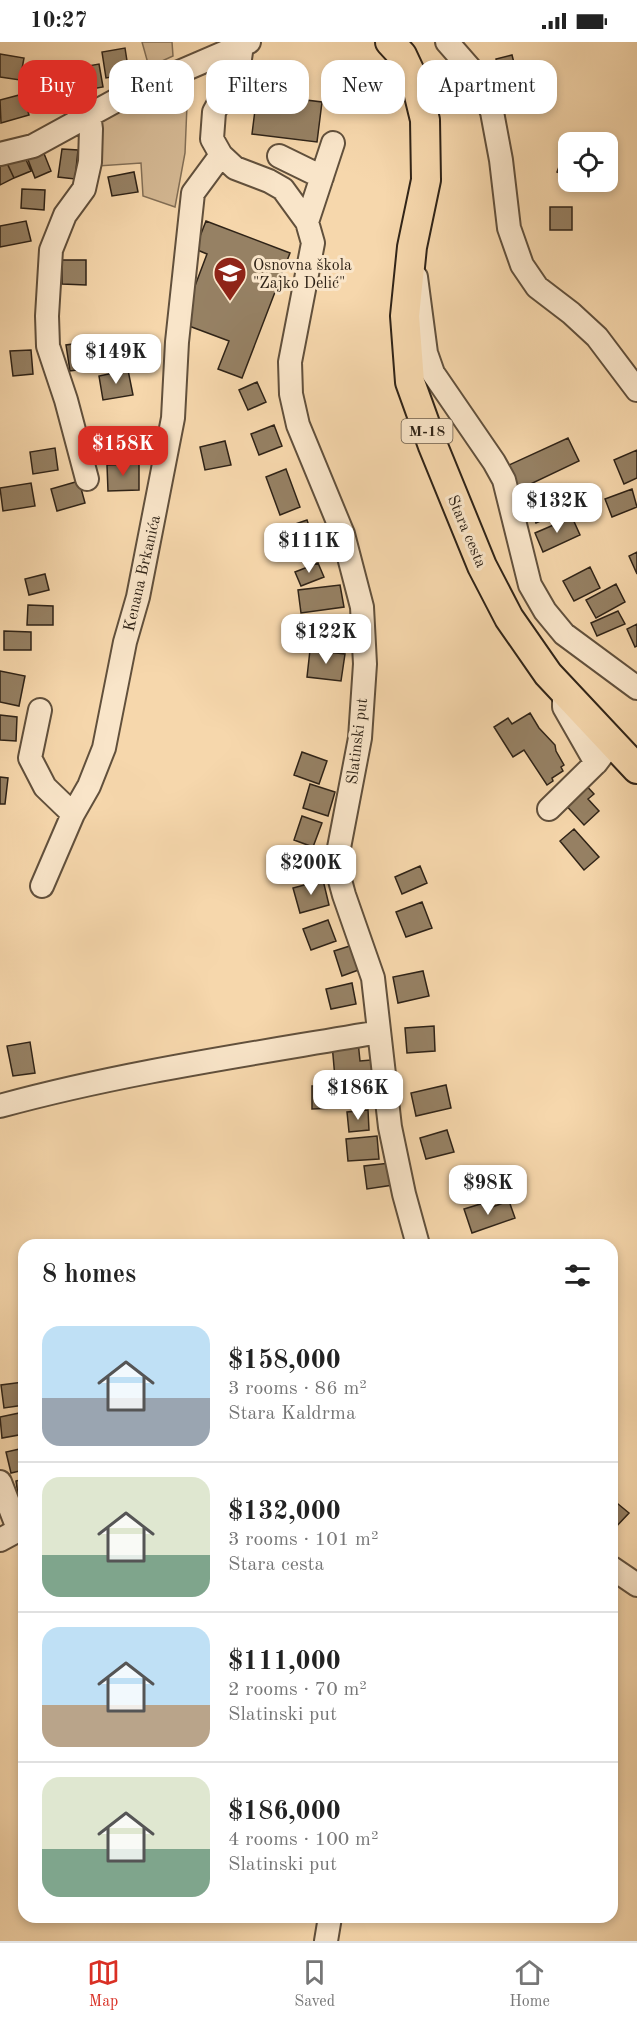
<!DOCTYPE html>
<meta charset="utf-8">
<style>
:root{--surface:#fff;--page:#f6f6f6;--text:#222;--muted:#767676;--line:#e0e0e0;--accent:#d93025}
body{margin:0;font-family:"Old Standard TT",serif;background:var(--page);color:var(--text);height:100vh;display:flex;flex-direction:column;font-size:22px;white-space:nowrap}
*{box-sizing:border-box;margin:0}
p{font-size:20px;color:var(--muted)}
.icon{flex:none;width:33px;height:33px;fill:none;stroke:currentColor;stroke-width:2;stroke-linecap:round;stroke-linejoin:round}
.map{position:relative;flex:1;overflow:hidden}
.side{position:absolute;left:18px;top:1197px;width:600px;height:684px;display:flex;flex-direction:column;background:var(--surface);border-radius:18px;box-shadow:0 3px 9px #0003}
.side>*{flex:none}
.top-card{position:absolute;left:18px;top:18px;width:602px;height:54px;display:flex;gap:12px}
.fabs{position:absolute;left:558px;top:90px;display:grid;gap:12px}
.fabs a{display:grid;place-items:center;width:60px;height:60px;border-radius:12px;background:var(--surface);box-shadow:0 3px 9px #0003;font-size:30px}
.price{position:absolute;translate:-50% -51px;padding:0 14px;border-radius:12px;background:#fff;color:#222;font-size:20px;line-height:39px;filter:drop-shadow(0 2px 3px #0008)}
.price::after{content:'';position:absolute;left:50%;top:36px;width:18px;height:14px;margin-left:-9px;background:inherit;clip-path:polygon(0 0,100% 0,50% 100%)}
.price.active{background:var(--accent);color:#fff}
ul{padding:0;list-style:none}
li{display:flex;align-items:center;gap:18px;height:150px;padding:0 24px}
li+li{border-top:2px solid var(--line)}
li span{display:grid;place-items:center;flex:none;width:168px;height:120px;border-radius:18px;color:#555}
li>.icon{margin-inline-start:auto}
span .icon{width:72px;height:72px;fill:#fffc;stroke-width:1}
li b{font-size:26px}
h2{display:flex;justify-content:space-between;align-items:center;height:72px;padding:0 24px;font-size:26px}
.chip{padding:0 21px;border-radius:18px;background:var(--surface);box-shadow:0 3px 9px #0003;font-size:21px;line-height:54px}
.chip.active{background:var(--accent);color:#fff}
.status{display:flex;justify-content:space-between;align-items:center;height:42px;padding:0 30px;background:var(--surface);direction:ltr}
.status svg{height:16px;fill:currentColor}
.dock{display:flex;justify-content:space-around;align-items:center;height:84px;border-top:2px solid var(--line);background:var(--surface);font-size:16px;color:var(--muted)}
.dock a{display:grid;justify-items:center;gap:3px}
.dock .active{color:var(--accent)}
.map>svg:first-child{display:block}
.green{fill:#d4b893;stroke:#826e55;stroke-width:1.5}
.building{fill:#968164;stroke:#2f2317;stroke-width:1.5}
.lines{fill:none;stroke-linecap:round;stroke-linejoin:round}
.minor-casing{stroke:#61503c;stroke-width:26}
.major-casing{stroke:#2f2317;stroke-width:32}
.minor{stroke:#f9e5c9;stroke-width:22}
.major{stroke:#f6d7ac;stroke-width:28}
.labels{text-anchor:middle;stroke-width:6;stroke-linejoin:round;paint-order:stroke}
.shield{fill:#f9e5c9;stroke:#6c5d4c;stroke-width:1.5}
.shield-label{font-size:15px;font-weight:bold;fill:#2f2317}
.poi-label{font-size:16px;fill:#2f2317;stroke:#f9e5c9;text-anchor:start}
.street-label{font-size:16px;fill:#2f2317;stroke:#f9e5c9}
</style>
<div class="status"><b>10:27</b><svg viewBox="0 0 49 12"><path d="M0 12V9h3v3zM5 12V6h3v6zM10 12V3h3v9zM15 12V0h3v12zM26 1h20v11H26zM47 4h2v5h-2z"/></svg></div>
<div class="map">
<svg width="637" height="1899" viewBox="0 0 637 1899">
<rect width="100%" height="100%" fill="#f6d7ac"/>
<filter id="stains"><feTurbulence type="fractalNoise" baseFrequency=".00333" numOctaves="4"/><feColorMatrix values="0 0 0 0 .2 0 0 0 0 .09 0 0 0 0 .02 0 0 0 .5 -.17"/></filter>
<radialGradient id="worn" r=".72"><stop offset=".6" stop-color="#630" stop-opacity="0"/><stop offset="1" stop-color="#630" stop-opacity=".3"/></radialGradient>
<path class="green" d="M142,0H172L173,14L149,25Z
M183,31L188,39L185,111L175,165L143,154L141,121L98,124V83L103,76Z"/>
<path class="building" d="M125,6L129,32L106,36L102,10Z
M0,12L24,16L20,38L0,35Z
M512,13L516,29L500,33L496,17Z
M63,19L68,44L44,49L39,25Z
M99,22L103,45L75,50L71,27Z
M500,41L512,42L511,54L500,53Z
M23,52L29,73L1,81L0,58Z
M257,52L322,60L317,100L252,92Z
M41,104L51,129L35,136L25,110Z
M566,106L568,107V134L557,130Z
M62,107L78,108L75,137L58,135Z
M23,111L31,129L14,136L6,119Z
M6,119L14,136L0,143V121Z
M134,130L138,150L112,154L108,135Z
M22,147L45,148L44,168L21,166Z
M550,165H572V188H550Z
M26,179L31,199L0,205V184Z
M206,179L290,211L242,336L218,327L229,299L181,281L207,212L195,207Z
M62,218H86V243L62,242Z
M87,300L91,326L70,329L66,303Z
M31,308L33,332L13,334L10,309Z
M128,328L133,353L103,358L99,334Z
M257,340L266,360L248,368L239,348Z
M274,383L282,404L259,413L251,392Z
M568,396L579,419L518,448L507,424Z
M225,399L231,423L205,428L200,405Z
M55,406L58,428L33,432L30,410Z
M637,408V436L624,442L614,418Z
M139,422V448L108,449L107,423Z
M286,427L300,465L280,473L266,435Z
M79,439L85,461L57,469L51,447Z
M31,441L35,464L3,469L0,446Z
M560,444L568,462L550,470L552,474L536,481L527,458Z
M632,447L637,465L612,475L605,457Z
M572,475L580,493L543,510L535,491Z
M307,478L316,505L287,515L278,488Z
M637,510V532L629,514Z
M318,521L324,535L301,544L295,530Z
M590,525L600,546L574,559L563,539Z
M45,532L49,548L29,553L25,537Z
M616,542L625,560L596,576L586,558Z
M340,543L344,565L301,571L298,548Z
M28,563L53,564V583H27Z
M618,569L625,582L597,594L591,581Z
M317,575L352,577L350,603L315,601Z
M637,582V604L635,605L627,587Z
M4,589L31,590V608H4Z
M310,608L345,612L341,639L307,635Z
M0,629L25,634L19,664L0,660Z
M530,671L539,686L555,703L556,709L564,723L561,725L563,729L552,736L553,739L547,743L524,708L513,715L494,685L508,676L512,682Z
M0,673L17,675L16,699L0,698Z
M302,710L327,719L319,742L294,733Z
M0,735L8,736L5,762H0Z
M583,740L594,752L588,757L599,769L584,783L562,759Z
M310,742L335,750L328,774L303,766Z
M302,774L322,781L313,805L294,798Z
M574,787L599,815L584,828L560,799Z
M420,824L427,841L402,852L395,835Z
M323,838L329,863L300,871L293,846Z
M422,860L432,886L406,895L396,870Z
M328,878L336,899L311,908L303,887Z
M356,902L364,926L342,934L334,909Z
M423,929L429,954L398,961L393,935Z
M352,941L356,962L331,967L326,947Z
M434,984L435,1009L407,1011L405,986Z
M358,999L360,1019L371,1018L373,1032L335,1036L332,1002Z
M30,1000L35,1031L13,1034L7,1004Z
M374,1037L376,1058L350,1060L349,1039Z
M446,1043L451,1066L416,1074L411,1051Z
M312,1044H334V1066L312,1067Z
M368,1068L369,1088L349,1090L347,1070Z
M447,1088L454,1110L426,1117L420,1096Z
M377,1094L379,1117L348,1119L346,1097Z
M390,1121L393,1143L367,1147L364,1124Z
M509,1159L515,1176L472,1191L464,1167L487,1160L489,1166Z
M23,1340L24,1363L4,1366L1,1343Z
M24,1370V1392L2,1396L0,1375Z
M24,1406V1428L11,1431L6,1410Z
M24,1437V1464L20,1465L16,1439Z
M612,1457L629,1471L614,1487L612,1485Z"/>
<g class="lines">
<g class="minor-casing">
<path id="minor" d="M239,0L242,3L239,24L214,70L212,97L221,113L235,126L269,139L283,147L307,180L313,201L290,320L291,352L298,383L343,492L362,565L365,622L360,696L338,811V831L344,853L373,936L390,1085L404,1152L418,1203
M447,0L475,32L492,70L501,118L509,186L522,223L537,245L571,271L597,295L637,348
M0,112L33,104L128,52L249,0
M279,114L322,135
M307,180L333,101
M416,235L426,311L433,331L494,420L504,438L530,543L545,569L564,592L637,646
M87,437L66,358L48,304L47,274L51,208L65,173L84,147L90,120L91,87L89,72
M564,649V665L596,721
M40,668L30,716L45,745L73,772
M549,767L596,721L612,700
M42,844L73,772L89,744L104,706L125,600L138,555L173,376L177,300L193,151L221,113
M0,1064C124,1030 252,1012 379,990
M0,1440L19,1489
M0,1498L24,1485
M612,1526L637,1543
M326,1899L330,1875"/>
</g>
<g class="major-casing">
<path id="major" d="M390,0L402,13L417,45L425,78L426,138L412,205L405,274L410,340L433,404L482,524L509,576L548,632L637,727"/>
</g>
<use href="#minor" class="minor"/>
<use href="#major" class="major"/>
</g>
<defs>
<g id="school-pin" transform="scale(1.725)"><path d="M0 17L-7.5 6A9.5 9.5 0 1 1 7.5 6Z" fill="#8f2418" stroke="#f9e5c9"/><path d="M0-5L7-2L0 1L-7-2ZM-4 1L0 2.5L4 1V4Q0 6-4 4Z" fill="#fff"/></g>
</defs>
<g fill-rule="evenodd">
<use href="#school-pin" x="230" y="231"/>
</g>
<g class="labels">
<rect class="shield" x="401.5" y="377" width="51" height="24" rx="4.5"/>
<g class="shield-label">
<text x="427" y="394">M-18</text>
</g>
<g class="poi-label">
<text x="253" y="228">Osnovna škola<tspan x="253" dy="18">"Zajko Delić"</tspan></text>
</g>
<g class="street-label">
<text transform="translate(468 489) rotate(67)" y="6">Stara cesta</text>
<text transform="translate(141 531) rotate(-77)" y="6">Kenana Brkanića</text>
<text transform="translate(356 699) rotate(-83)" y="6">Slatinski put</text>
</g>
</g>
<rect width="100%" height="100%" filter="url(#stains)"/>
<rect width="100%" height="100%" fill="url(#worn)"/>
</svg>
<div class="fabs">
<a><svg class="icon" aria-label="locate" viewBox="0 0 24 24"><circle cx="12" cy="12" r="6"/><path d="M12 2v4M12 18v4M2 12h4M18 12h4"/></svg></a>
</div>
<b class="price" style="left:116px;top:343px">$149K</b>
<b class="price active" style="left:123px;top:435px">$158K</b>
<b class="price" style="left:557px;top:492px">$132K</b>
<b class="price" style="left:309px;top:532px">$111K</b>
<b class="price" style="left:326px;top:623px">$122K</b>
<b class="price" style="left:311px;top:854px">$200K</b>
<b class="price" style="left:358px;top:1079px">$186K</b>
<b class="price" style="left:488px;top:1174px">$98K</b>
<div class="top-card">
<a class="chip active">Buy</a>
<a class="chip">Rent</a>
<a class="chip">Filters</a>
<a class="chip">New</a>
<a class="chip">Apartment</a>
</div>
<section class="side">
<h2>8 homes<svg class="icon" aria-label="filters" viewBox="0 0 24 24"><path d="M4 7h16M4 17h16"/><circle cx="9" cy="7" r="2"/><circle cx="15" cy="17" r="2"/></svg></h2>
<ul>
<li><span style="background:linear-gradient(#bfe0f5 60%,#9aa5b1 0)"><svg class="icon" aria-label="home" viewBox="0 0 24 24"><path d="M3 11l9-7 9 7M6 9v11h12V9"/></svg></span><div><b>$158,000</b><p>3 rooms · 86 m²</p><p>Stara Kaldrma</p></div></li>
<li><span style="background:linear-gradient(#dfe7d0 65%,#7fa58c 0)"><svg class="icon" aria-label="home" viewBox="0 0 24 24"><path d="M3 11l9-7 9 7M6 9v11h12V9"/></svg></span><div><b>$132,000</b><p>3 rooms · 101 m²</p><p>Stara cesta</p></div></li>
<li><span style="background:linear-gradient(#bfe0f5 65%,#b9a48a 0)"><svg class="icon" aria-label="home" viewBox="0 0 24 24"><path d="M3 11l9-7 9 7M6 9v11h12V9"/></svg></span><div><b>$111,000</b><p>2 rooms · 70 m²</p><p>Slatinski put</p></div></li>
<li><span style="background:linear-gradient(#dfe7d0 60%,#7fa58c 0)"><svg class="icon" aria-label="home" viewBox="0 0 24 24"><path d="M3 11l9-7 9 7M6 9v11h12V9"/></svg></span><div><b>$186,000</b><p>4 rooms · 100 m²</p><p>Slatinski put</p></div></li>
</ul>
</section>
</div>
<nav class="dock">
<a class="active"><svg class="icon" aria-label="map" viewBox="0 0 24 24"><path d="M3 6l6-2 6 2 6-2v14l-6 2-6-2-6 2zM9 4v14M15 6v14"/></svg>Map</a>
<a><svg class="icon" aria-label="saved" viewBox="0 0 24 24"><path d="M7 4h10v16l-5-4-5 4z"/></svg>Saved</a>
<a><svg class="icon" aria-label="home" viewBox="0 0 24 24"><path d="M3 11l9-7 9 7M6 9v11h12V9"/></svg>Home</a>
</nav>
